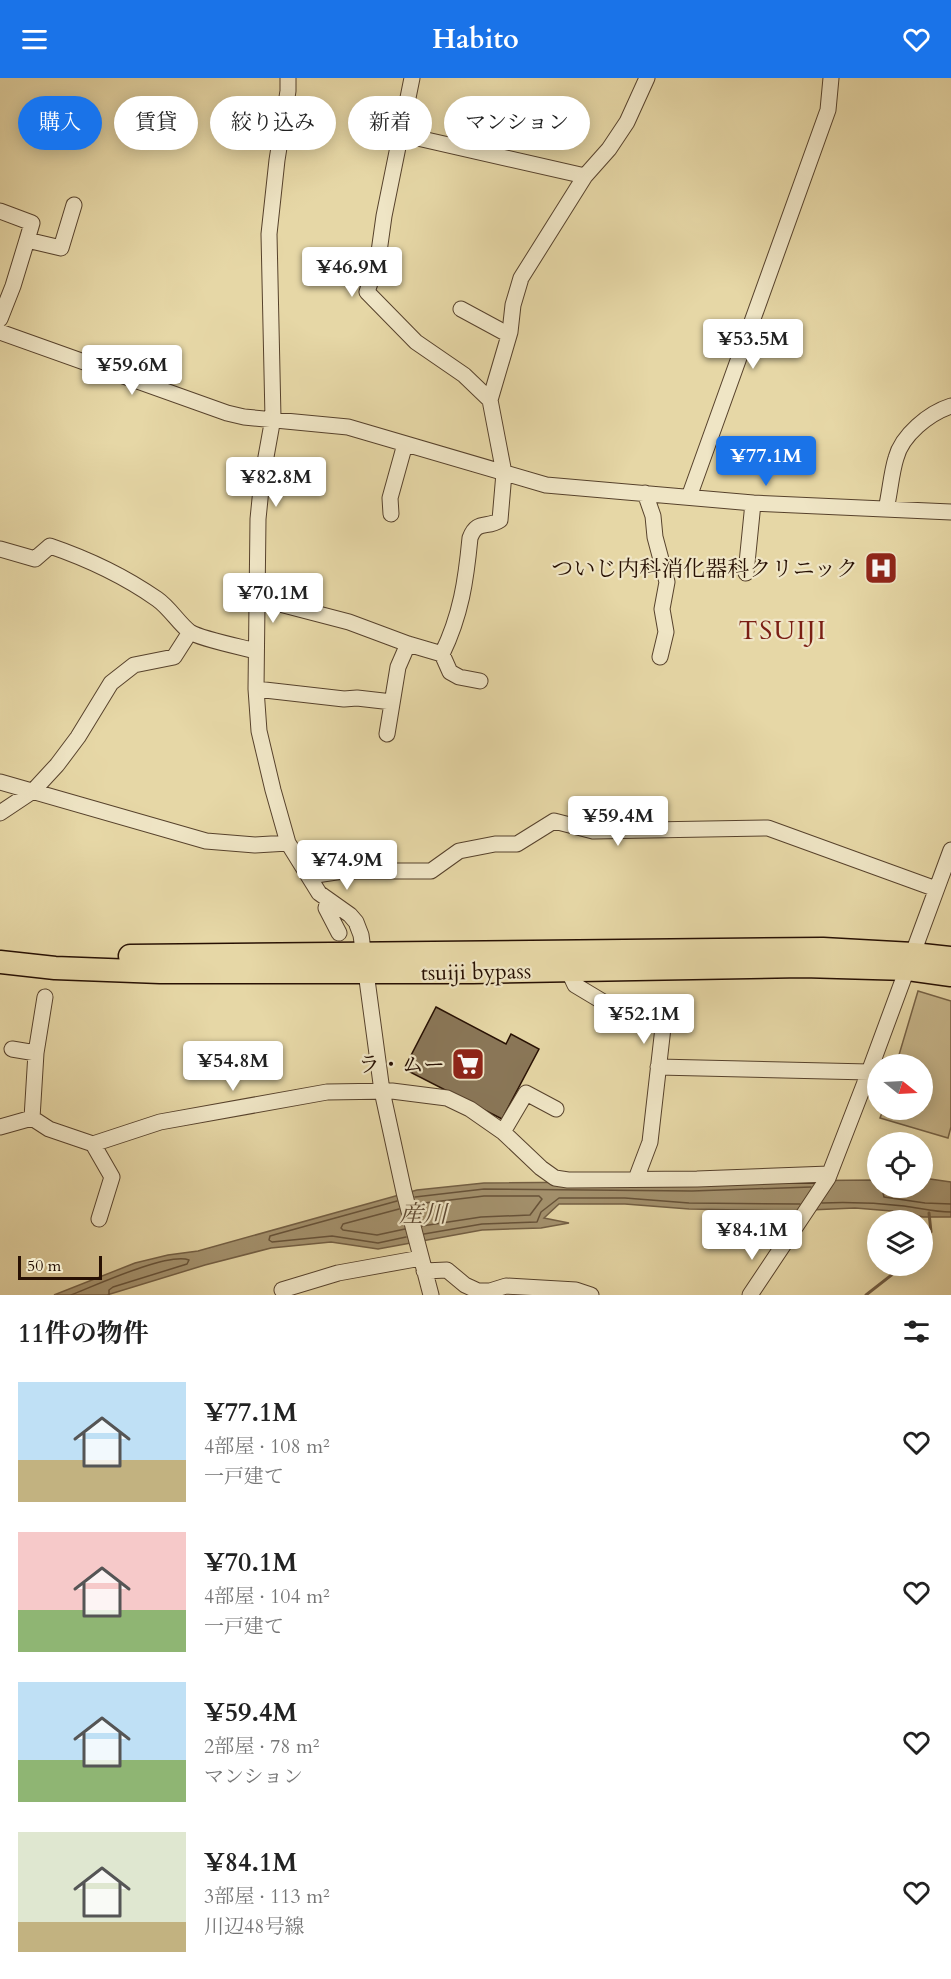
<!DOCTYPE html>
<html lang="ja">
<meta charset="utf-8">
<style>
:root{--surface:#fff;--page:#f2f2f2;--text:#222;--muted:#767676;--accent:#1a73e8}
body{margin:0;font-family:Cardo,"Noto Serif JP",serif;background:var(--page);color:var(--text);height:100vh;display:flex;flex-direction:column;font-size:22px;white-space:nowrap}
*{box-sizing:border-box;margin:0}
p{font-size:20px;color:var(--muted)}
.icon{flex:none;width:33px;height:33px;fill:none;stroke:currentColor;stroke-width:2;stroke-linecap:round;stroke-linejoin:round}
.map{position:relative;height:1217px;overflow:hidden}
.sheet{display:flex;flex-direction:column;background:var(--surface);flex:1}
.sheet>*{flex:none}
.banner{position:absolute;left:18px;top:18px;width:600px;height:54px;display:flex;gap:12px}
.needle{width:39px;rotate:108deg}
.buttons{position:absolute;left:867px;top:976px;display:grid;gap:12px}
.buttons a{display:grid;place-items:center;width:66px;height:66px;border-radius:50%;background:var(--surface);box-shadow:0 3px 15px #0003;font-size:30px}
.scale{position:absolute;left:18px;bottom:15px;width:84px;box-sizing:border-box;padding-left:6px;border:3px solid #271003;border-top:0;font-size:16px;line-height:21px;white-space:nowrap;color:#271003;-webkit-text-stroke:4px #efe5c5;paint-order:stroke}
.price{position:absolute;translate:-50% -51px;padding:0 14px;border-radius:6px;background:#fff;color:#222;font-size:20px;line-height:39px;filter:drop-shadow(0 2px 3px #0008)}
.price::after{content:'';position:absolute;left:50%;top:36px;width:18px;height:14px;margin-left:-9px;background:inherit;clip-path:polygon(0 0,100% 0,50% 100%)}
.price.selected{background:var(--accent);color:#fff}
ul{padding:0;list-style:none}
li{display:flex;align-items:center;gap:18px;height:150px;padding:0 18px}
li span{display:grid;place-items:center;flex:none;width:168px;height:120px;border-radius:0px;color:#555}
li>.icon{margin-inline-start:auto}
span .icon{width:72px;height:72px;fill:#fffc;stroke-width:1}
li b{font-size:26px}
h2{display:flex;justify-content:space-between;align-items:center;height:72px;padding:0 18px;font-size:26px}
.tag{padding:0 21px;border-radius:27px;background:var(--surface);box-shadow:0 3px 15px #0003;font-size:21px;line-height:54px}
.tag.selected{background:var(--accent);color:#fff}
header{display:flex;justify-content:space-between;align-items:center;height:78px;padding:0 18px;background:var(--accent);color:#fff;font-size:27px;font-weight:800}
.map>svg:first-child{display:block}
.green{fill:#c6b58a;stroke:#766246;stroke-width:1.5}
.water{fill:#a5936f;stroke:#735f44;stroke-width:1.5}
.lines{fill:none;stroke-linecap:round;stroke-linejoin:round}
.shore{stroke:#665239;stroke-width:1.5}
.stream{stroke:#735f44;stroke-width:3}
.building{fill:#8a7758;stroke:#271003;stroke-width:1.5}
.minor-casing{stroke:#57422c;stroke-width:17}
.highway-casing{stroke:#271003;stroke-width:25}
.minor{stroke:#efe5c5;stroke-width:15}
.highway{stroke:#e6d7a6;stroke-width:22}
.labels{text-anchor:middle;stroke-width:4.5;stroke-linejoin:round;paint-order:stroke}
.poi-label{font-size:22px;fill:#271003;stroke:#efe5c5;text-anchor:end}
.street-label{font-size:22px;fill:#271003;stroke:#efe5c5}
.water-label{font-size:24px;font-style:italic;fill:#604b34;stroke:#efe5c5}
.quarter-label{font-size:26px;letter-spacing:1.5px;fill:#7a1f14;stroke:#efe5c5}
</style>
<header><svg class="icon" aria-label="menu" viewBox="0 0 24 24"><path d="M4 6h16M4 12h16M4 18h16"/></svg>Habito<svg class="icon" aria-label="heart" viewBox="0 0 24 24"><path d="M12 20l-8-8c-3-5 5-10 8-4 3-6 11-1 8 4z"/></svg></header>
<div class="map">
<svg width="951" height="1217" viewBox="0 0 951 1217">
<rect width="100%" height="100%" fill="#e6d7a6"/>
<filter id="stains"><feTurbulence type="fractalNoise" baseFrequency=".00333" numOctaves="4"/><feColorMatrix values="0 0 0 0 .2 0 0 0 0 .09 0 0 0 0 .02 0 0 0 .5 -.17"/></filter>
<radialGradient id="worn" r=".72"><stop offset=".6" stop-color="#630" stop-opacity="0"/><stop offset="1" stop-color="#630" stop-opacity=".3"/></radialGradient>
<path class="green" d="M918,913L951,923V1049L948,1060L880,1040L883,1032H922V987H896Z"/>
<path class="water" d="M923,1100L951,1104V1139H923L904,1134L855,1130L787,1133L689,1131L625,1126H559L544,1140L569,1145L541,1150L482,1152L378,1171L331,1164L271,1170L205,1187L107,1217H54L135,1185L168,1177L198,1173L417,1112L484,1105L877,1102L878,1110H922Z"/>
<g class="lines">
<path class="shore" d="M888,1110L883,1115L884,1119L925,1125L951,1126
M415,1119L484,1111L692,1113L811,1109
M397,1123L277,1156L270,1158L269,1162L272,1164L332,1158L378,1165L406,1159
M822,1125C849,1124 877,1125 904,1128C920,1130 934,1134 951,1134
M416,1126L484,1118H539L542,1121L530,1137L481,1139L422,1148
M399,1131L343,1146L341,1150L343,1152L377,1157L405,1151
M424,1156L482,1146L537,1144L541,1134L559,1120H625L689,1125L800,1126
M71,1217C94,1208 168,1174 189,1182L187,1186L113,1209L109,1212V1217"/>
<path class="stream" d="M929,1135L931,1154
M866,1217L903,1188"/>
</g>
<path class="building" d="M436,929L506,966L511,956L539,971L502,1041L404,991Z"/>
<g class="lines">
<g class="minor-casing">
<path id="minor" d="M288,0V13L277,82L269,156L273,340L262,401L258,441L256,611L259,653L273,712L288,765L319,815L350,837L356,844L361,857L382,1013L404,1114L431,1217
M412,0L384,138L378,181L367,214L416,264L464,297L490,322
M400,56L585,98
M0,133L32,145L27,162
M461,231L509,257
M0,241L13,208L27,162L61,170L74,127
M0,254L227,335L244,339L348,349L546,407L753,425L951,434
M645,415L653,438L655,459L667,504L662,531L666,554L660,579
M689,419L828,32L831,0
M886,431C890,415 891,396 896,380C902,357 929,335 951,328
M391,436L390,420L405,366
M0,471L35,481L50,468C88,481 124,498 157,521C170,530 179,546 190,554C201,561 241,569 256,573
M746,495L753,425
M257,520L349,544L408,566L442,576L450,594L459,599L480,603
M442,576C461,537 466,502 470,460C477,441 487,451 500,442L504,395L490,322L510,254L513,227L521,200L585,98L609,71L627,44L647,0
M256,611L344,621L357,620L392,624
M387,656L398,589L408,566
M0,704L206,763L255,767L288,765
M0,735L33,713L57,687L78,659L111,605L134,587L174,579L190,554
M309,798L343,793H431L459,773L495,766H517L554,743L593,753L768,750L936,811
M328,822L326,830L339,855
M568,892L575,907L615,931L665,932L650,1064L636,1101
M12,971L36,975
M658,989L869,994
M32,1040L36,975L45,919
M0,1049L32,1040L49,1051L93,1066L112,1099L99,1141
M503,1054L526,1015L556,1031
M93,1066L160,1044L327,1014L392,1013L447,1020L470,1031L503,1054L541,1090L555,1100L568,1102L697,1101L829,1096
M424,1193L447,1192L465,1207L478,1213H490L506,1208L576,1212L591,1217
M282,1212L338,1195L421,1180
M750,1217L828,1100L869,994L951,772"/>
</g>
<g class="highway-casing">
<path id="highway" d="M130,878L823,871L913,876L951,880
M0,884L55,890L160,894H473L803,888L908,891L951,897"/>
</g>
<use href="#minor" class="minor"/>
<use href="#highway" class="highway"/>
</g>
<defs>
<g id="hospital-square" transform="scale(1.725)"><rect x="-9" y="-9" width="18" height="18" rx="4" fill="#8f2418" stroke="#efe5c5"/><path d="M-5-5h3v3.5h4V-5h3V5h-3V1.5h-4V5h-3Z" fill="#fff"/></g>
<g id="supermarket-square" transform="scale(1.725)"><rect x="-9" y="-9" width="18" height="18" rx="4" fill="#8f2418" stroke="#efe5c5"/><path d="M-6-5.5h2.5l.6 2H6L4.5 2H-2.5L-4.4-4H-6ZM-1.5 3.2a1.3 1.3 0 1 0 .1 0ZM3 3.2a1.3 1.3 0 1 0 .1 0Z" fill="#fff"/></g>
</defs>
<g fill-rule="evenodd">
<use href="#hospital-square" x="881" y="490"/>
<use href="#supermarket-square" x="468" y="986"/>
</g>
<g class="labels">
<g class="poi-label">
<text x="858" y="498">ついじ内科消化器科クリニック</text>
<text x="445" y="994">ラ・ムー</text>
</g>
<g class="street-label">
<text transform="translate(476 893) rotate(-1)" y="8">tsuiji bypass</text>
</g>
<g class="water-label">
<text x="423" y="1144">産川</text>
</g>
<g class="quarter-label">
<text x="783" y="561">TSUIJI</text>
</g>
</g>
<rect width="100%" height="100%" filter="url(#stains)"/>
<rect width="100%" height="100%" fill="url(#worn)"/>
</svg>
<div class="buttons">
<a><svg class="needle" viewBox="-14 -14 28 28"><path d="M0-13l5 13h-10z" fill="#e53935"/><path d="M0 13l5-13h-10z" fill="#767676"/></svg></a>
<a><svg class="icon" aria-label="locate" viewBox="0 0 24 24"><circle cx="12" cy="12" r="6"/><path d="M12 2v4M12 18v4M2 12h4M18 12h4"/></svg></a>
<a><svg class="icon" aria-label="layers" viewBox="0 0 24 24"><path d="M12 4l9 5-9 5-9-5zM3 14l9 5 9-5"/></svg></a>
</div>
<div class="scale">50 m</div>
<b class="price" style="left:352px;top:220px">¥46.9M</b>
<b class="price" style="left:753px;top:292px">¥53.5M</b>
<b class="price" style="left:132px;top:318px">¥59.6M</b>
<b class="price selected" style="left:766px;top:409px">¥77.1M</b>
<b class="price" style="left:276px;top:430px">¥82.8M</b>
<b class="price" style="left:273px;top:546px">¥70.1M</b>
<b class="price" style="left:618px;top:769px">¥59.4M</b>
<b class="price" style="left:347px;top:813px">¥74.9M</b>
<b class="price" style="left:644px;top:967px">¥52.1M</b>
<b class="price" style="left:233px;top:1014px">¥54.8M</b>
<b class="price" style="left:752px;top:1183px">¥84.1M</b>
<div class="banner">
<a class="tag selected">購入</a>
<a class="tag">賃貸</a>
<a class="tag">絞り込み</a>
<a class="tag">新着</a>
<a class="tag">マンション</a>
</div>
</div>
<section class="sheet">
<h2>11件の物件<svg class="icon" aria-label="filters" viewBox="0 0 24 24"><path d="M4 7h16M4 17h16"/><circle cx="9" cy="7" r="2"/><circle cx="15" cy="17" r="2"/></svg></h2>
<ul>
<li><span style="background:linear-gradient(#bfe0f5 65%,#c2b280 0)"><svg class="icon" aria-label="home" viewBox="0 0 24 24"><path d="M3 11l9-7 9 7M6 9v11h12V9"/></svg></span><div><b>¥77.1M</b><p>4部屋 · 108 m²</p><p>一戸建て</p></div><svg class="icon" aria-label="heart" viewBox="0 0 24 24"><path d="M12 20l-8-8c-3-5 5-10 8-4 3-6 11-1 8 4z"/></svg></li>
<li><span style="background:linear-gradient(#f6c9c9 65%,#8fb573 0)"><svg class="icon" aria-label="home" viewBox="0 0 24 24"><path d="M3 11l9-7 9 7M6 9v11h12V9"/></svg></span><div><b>¥70.1M</b><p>4部屋 · 104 m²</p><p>一戸建て</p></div><svg class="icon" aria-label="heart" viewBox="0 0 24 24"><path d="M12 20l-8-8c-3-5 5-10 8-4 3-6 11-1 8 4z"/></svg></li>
<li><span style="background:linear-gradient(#bfe0f5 65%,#8fb573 0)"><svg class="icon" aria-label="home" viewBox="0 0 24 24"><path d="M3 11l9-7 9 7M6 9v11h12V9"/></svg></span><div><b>¥59.4M</b><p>2部屋 · 78 m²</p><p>マンション</p></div><svg class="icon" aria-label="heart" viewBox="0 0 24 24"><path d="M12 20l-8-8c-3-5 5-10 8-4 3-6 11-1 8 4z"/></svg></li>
<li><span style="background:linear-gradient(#dfe7d0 75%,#c2b280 0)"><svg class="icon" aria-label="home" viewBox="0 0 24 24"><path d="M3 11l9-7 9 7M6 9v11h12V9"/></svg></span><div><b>¥84.1M</b><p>3部屋 · 113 m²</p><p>川辺48号線</p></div><svg class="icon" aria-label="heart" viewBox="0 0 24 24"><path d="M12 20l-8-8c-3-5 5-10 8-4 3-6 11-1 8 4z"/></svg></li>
</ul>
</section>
